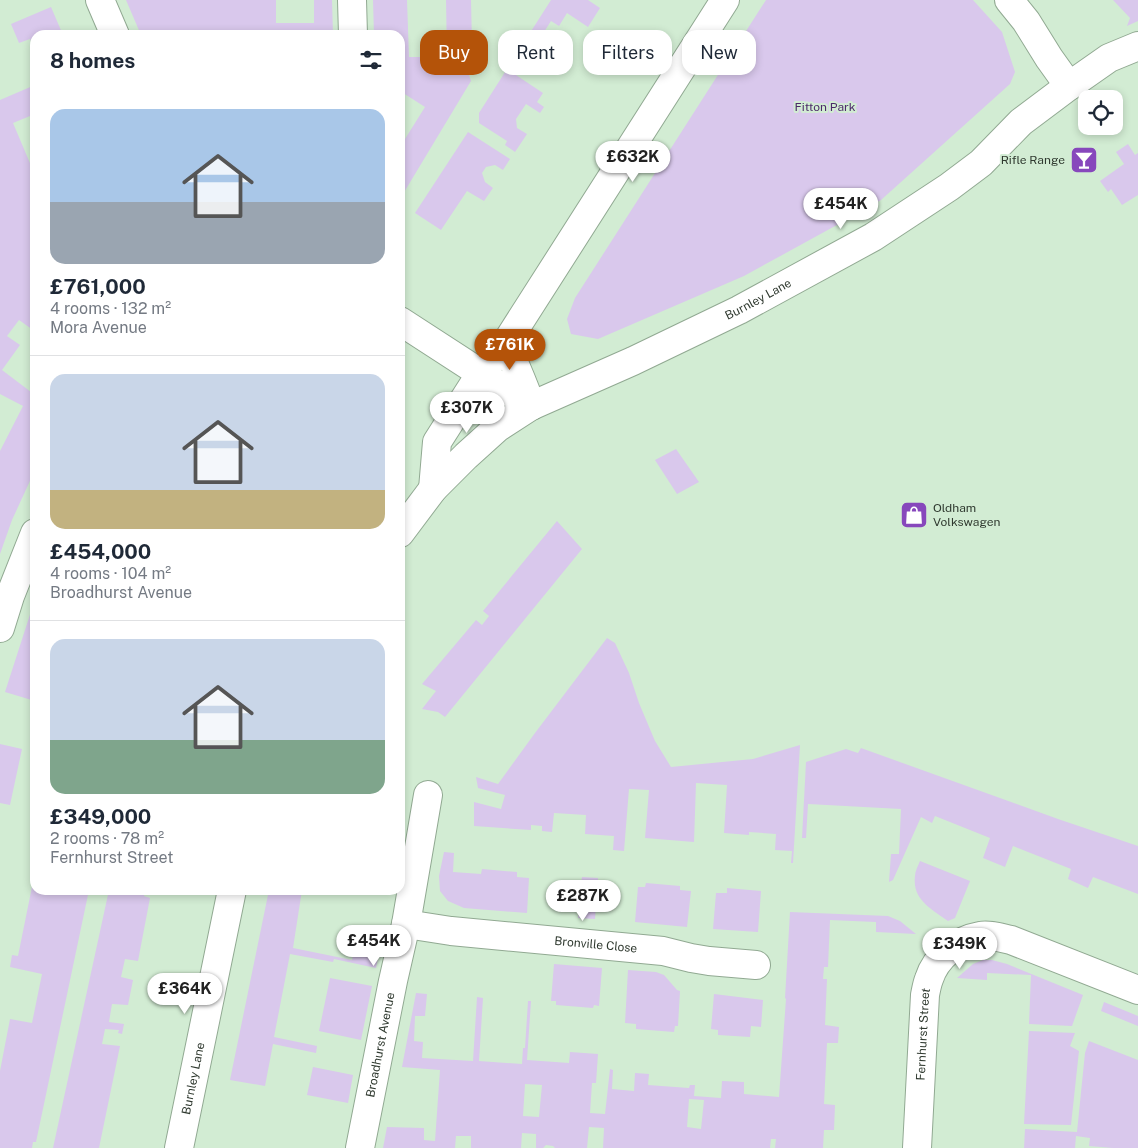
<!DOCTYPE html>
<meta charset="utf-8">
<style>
:root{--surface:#fff;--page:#f2f2f3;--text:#1f2937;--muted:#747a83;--line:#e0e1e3;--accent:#b45309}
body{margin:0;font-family:"Public Sans",sans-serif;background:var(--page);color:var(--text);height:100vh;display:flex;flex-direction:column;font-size:19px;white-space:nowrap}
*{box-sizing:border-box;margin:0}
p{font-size:16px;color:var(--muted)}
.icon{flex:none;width:28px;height:28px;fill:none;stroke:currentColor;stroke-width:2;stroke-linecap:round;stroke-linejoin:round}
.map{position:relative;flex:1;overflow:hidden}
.details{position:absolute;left:30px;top:30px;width:375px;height:865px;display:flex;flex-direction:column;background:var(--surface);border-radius:15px;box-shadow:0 2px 8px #0003}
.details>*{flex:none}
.guide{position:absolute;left:420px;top:30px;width:475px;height:45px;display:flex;gap:10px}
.fabs{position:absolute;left:1078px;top:90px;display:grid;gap:10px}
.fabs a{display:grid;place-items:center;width:45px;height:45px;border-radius:10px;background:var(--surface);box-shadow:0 2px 8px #0003;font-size:25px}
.price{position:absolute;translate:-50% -42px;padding:0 11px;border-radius:18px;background:#fff;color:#222;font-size:16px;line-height:32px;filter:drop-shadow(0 1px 2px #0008)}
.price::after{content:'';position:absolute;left:50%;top:30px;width:15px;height:11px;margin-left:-8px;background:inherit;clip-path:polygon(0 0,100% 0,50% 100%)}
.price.selected{background:var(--accent);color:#fff}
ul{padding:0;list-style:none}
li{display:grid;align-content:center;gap:10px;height:265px;padding:0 20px}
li+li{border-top:1px solid var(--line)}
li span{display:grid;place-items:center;height:155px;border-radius:15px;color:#555}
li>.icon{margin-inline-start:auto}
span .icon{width:90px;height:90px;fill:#fffc;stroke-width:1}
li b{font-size:21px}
h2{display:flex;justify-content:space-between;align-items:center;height:60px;padding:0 20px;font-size:21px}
.chip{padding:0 18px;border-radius:15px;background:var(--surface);box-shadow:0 2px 8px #0003;font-size:18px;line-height:45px}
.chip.selected{background:var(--accent);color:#fff}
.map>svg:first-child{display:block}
.green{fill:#d9c8ec;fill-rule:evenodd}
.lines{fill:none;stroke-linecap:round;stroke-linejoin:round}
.street-casing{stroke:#91a992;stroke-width:30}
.secondary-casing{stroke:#91a992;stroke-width:30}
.street{stroke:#fff;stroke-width:28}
.secondary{stroke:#fff;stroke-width:28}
.labels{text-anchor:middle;stroke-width:4;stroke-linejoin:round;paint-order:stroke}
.park-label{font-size:12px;fill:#4c2a69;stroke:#d2ecd3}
.poi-label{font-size:12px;fill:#303a30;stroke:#d2ecd3;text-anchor:end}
.street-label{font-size:12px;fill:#303a30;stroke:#d2ecd3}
</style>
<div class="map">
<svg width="1138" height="1148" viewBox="0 0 1138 1148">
<rect width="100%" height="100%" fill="#d2ecd3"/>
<path class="green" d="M126,0H276V23H314V0H332L333,35H141Z
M373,0H407L409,57H447L446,0H471L472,44L462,54L471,81L400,199V147L425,107L400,91V35H374Z
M551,0H588L600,8L588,27L567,13L559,26L551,21L544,32L571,50L558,69L540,57L532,69L514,58Z
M766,0H973L1002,32L1015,72L1010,84L881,200L866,209L744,276L598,339L571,334L567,319L575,298Z
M1113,0H1138V21L1127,26L1130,18Z
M51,7L63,35H35V49L30,39L19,43L11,24Z
M507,69L543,93L537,102L544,107L540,113L526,104L516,119L517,128L527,134L515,152L505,145L507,141L479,123V113Z
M35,85V114L13,123L35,175V326L33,330L19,320L7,336L20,345L2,370L31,392L35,387V470L12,520L0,554V451L23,406L0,394V100Z
M468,132L510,159L503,170L495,165L486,167L482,173L485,182L493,188L484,201L467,191L441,230L415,213Z
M1128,144L1135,155L1138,153V195L1122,205L1111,189L1108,192L1100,181L1124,164L1116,152Z
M676,449L699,482L677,494L655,460Z
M557,521L582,549L445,717L438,712L422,709L436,691L422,684L476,620L482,625L489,616L483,611Z
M35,599V701L5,692Z
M607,638L615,643L629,673L639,703L655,741L671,767L753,759L800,745L793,863H791L792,851L775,850L776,834L749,832V835L724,833L727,785L696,783L694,842L645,838L649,790L629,789L624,851L613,850L614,836L585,834L586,815L554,813L552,832L542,831V826L531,825V830L474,826V802L501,809L505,795L478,788L476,777L498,784L535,733Z
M0,744L22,749L10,805L0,803Z
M861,748L1058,819L1138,846V894L1093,877L1088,888L1068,879L1071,869L1013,846L1005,867L983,858L990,838L935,816L932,823L921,817L893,880L889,882L891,854H899L901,809L808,804L806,838H802L806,762L846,749L858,753Z
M444,852L454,853L453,872L481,874L482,869L517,872V877L529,878L527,913L464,908L448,901L440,891L439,876Z
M920,861L970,881L955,918L948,921C932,909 912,900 915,876C915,871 918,866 920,861Z
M35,872V890H89L36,1142H33L32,1148H0V1071L10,1019L32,1023L42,974L10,967L12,955L18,956Z
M582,877L598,878L595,919L578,918Z
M646,883L680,886V890L691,891L687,927L635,922L638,887H645Z
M727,888L761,891L758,932L713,929L716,893H727Z
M109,890H145L144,896L150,898L138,961L125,959L121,977L133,980L128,1005L112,1004L109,1022L124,1024L122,1034L118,1033L119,1030L105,1029L102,1044L120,1046L99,1148H53Z
M269,890H302L293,948L352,960L357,933L382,939L376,968L334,959L333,962L290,954L274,1037L317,1046L316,1053L273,1044L265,1086L230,1080Z
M790,912L888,916L900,921L916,934L876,932V922L830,920L828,967H824L823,979H827L825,1025L839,1027L838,1043H827L824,1104L835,1105L834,1130H824L823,1148H775L776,1139H771L770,1148H603L604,1128L589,1127L587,1148H555L553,1146L546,1145L543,1148H536V1134L522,1133L521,1148H471V1136H456L455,1148H383L387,1127L424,1128V1140L435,1141L440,1070L402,1067L416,993L427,994L425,1016H415L414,1041L423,1042L422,1058L473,1061L477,997L483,998L479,1061L522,1064L523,1048H525L528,1001H531L527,1060L569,1063L570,1052L598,1054L596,1083H592L590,1113L605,1114L610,1069L613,1070L612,1089L634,1091L635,1073L649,1074L648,1085L689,1088L690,1085H695L694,1096L721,1098L722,1081L744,1082V1094L779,1097L786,999L785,998ZM525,1084L542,1085L539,1117L523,1116ZM689,1099L704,1100L701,1129L687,1127Z
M983,960H992L1007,964L1083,995L1072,1026L1029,1024L1031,975L987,973V980L957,978L973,964Z
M554,964L602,968L599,1006L594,1005L593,1008L556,1005V1001H551Z
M628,970L656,972L664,975L677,990L680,991L678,1026H675L674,1032L636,1029V1024L625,1023Z
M330,978L372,986L361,1040L319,1031Z
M714,994L763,1000L761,1027L751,1026L750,1037L718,1035V1030L711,1029Z
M1104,1002L1138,1016V1026L1101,1011Z
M1029,1031L1075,1033L1070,1046L1079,1051L1071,1125L1024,1124Z
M1089,1041L1138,1060V1148H1113L1089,1146L1090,1138L1076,1136L1075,1148H1024L1025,1129L1077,1132L1085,1053Z
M313,1067L353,1075L348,1103L307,1095Z"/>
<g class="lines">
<g class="street-casing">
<g id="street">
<path d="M100,0L115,35"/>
<path d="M352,0L353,35"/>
<path d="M1009,0L1026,21L1049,58L1069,86"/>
<path d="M400,321L531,406"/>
<path d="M0,628L10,596L35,533"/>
<path id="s1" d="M406,924L451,931L663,951L691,958L709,961L756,965"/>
<path id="s2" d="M360,1148L393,981L406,924L428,795"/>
<path id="s3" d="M917,1148L925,995C926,990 927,984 929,979C936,957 957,940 980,936C990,934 1001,938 1011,940L1138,990"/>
</g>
</g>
<g class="secondary-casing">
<g id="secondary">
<path d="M506,343C514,364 524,384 531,406"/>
<path d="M433,489L437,442L481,373L506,343L725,0"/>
<path id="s4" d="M400,533L433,489L466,456L497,428L531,406L633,361L739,310L873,237L949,187L981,163L1021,122L1069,86L1109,58L1138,46"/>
<path id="s5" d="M179,1148L232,890"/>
</g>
</g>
<use href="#street" class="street"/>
<use href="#secondary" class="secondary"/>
</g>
<defs>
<g id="bar-square" transform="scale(1.4375)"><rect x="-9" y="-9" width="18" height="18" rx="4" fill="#8747bc" stroke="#d2ecd3"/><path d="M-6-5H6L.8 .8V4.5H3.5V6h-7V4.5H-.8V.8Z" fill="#fff"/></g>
<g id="shop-square" transform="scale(1.4375)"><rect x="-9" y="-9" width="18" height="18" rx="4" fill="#8747bc" stroke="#d2ecd3"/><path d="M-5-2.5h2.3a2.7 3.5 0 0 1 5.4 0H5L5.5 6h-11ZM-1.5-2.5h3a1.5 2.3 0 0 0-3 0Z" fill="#fff"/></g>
</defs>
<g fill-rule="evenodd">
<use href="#bar-square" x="1084" y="160"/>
<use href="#shop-square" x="914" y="515"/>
</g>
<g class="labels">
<g class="park-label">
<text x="825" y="111">Fitton Park</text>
</g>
<g class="poi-label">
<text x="1065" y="164">Rifle Range</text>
<text x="933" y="512" text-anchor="start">Oldham<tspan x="933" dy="14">Volkswagen</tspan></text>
</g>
<g class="street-label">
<text dy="4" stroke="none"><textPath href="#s4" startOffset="435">Burnley Lane</textPath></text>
<text dy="4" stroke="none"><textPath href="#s1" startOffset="191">Bronville Close</textPath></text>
<text dy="4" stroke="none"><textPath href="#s3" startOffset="114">Fernhurst Street</textPath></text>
<text dy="4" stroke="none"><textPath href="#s2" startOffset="105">Broadhurst Avenue</textPath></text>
<text dy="4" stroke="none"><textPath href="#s5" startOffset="71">Burnley Lane</textPath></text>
</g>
</g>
</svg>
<div class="fabs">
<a><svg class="icon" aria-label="locate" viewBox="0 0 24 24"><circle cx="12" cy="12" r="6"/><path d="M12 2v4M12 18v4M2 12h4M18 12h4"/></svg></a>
</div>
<b class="price" style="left:633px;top:183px">£632K</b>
<b class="price" style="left:841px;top:230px">£454K</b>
<b class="price selected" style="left:510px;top:371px">£761K</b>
<b class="price" style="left:467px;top:434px">£307K</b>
<b class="price" style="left:583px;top:922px">£287K</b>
<b class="price" style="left:374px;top:967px">£454K</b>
<b class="price" style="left:960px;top:970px">£349K</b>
<b class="price" style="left:185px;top:1015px">£364K</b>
<div class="guide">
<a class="chip selected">Buy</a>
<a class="chip">Rent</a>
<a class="chip">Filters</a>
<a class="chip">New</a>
</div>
<section class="details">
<h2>8 homes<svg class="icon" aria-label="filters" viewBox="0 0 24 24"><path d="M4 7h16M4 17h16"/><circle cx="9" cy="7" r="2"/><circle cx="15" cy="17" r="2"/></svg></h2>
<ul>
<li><span style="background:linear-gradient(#a9c7e8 60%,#9aa5b1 0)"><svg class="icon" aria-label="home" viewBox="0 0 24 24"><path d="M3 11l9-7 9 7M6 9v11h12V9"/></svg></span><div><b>£761,000</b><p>4 rooms · 132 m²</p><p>Mora Avenue</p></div></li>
<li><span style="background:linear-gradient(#c9d6e8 75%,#c2b280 0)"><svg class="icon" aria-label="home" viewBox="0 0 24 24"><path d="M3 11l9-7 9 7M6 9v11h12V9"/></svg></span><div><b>£454,000</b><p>4 rooms · 104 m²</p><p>Broadhurst Avenue</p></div></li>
<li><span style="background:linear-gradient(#c9d6e8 65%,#7fa58c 0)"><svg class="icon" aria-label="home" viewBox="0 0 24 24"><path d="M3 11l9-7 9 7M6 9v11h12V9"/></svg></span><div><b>£349,000</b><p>2 rooms · 78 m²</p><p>Fernhurst Street</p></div></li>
</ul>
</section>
</div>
